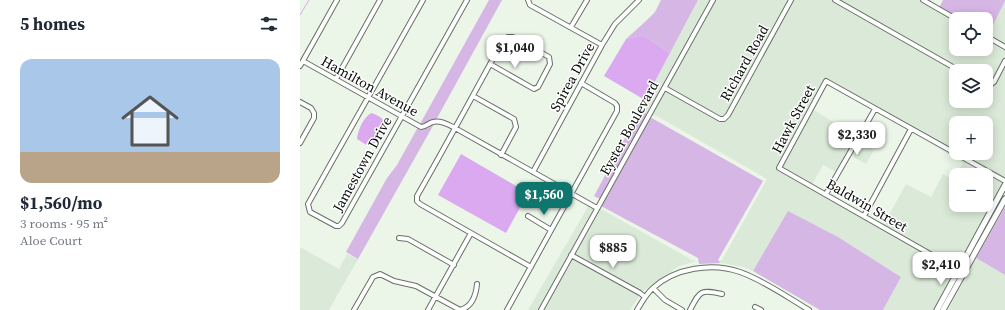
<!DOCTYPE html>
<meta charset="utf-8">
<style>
:root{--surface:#fff;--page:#f6f6f7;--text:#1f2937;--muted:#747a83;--line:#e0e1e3;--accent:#0f766e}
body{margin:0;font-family:"Source Serif 4",serif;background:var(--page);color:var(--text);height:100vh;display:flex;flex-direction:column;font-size:15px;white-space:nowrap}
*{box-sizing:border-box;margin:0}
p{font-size:13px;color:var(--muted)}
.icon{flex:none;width:22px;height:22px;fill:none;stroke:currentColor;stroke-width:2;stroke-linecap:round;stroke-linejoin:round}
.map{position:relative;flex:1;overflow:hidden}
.side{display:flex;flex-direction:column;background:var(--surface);width:300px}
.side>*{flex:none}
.tools{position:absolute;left:649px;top:12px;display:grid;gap:8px}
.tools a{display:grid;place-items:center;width:44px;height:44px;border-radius:8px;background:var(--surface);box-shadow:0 2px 10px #0003;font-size:20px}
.price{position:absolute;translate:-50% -34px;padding:0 9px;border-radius:8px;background:#fff;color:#222;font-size:13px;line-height:26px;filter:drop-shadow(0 1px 2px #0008)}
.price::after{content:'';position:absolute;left:50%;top:24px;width:12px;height:9px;margin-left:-6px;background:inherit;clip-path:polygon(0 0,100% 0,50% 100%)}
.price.active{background:var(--accent);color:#fff}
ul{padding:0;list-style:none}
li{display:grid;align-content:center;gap:8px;height:212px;padding:0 20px}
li+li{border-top:1px solid var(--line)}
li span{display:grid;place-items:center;height:124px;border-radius:12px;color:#555}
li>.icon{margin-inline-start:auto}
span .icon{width:72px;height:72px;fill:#fffc;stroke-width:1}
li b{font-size:17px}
h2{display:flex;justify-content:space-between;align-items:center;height:48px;padding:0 20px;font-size:17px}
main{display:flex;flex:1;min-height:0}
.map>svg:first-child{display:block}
.built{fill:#dbead8;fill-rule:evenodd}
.green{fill:#d6b6e5}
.water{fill:#daa9ef}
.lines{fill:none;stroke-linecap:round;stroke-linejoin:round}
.stream{stroke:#daa9ef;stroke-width:1}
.minor-casing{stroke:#677166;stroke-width:6}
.major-casing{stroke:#677166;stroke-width:7}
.minor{stroke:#fff;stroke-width:4}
.major{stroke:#fff;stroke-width:5}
.labels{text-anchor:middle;stroke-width:3;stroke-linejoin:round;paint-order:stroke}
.street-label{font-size:14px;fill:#090d09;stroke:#fff}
</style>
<main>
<section class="side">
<h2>5 homes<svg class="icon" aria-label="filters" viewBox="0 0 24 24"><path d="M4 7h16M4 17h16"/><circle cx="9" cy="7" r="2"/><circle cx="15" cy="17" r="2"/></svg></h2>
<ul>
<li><span style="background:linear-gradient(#a9c7e8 75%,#b9a48a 0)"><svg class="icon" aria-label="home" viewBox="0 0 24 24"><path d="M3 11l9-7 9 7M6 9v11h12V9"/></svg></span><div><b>$1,560/mo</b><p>3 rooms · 95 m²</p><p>Aloe Court</p></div></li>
</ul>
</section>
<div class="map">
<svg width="705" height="310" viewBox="0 0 705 310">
<rect width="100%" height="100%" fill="#ebf6e9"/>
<path class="built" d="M398,0H411L347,114L340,110L345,100Z
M415,0H489L427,114L423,117L367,87Z
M493,0H532L657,71L656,101H686V87H691L695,83L705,65V179L658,153H686V123H656V152L526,79L477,169L655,270L633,310H583L601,277L538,237L488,212L453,271L443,267L411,261L422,260L467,179L355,115L351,116L366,90L419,120L430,115Z
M538,0H620L656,21V49H686V38L705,49V57L692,81L689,84L686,83V71H663Z
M705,1V45L688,35Z
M527,83L514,110L538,125L531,140L547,149L554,139H555L536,172L523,165L512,185L482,168Z
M612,131L703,182L657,267L567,216L584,224L606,184L631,197L643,174L653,180L663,163L612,132ZM656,175H686V205H656Z
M558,141L574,150L566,164L550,155Z
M289,205L294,208L239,310H228Z
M299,209H301L392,260L397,261L379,266L342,292L274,254Z
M0,247L39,269L47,254L58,259L29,310H0Z
M272,257L340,295L330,310H244Z
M676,258L705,275V310H648Z"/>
<path class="green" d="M189,0H202L136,120L121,125L120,124Z
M361,0H398L370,53L343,35L326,39L346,21L355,12Z
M643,0H705V1L688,35L686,34V19H659L639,8Z
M340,110L347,114L300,199L294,196Z
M350,117L463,181L418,260L420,263L399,264L398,258L301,206Z
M132,124H134L58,259L46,252L87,178L97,165L118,127L126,128Z
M705,207V275L676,258Z
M488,211L538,237L601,277L583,310H520L453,271Z"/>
<path class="water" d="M343,35L370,53L345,100L304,76L326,39Z
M71,113C75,114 77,115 80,117C91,124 79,136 74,144L68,146L57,139C58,130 63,118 71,113Z
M161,154L228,193L206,233L138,195Z"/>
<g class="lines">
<path class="stream" d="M0,15L9,0"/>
<g class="minor-casing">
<path id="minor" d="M123,0L8,204L10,212L36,226H39L42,223L167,0
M228,0L230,5L302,45
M535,0L660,71
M623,0L656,19
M271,27L287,0
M686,36L705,47
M3,61L121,127C126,127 128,123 133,122C141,120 149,125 155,128L297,208
M190,64L234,89L238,87L250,64L249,57L213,37H208L204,39C175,91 147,144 117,196V201L120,204L231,267
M0,66L37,0
M36,79L80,0
M686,85H690L694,82L705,61
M365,88L420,119H424L428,115L491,0
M173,96L214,119L216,127L201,155
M0,102L11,108L14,113V118L0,143
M233,172L302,45L315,24L339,0
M526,194L575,109
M228,216L251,230
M564,216L611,129
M99,238L108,239L154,265
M271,255L340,293L345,297
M660,271L479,168L526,81L705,181
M353,288L365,300L382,310
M455,307L461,310
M54,310L73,277L80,274L94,281L116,286L160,310C172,307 176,295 177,284
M128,310L171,233
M207,310L317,111V106L315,103L281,83
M241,310L413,0
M337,310C342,302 346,294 353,288C375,268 412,262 440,272C463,280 487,297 509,310
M390,310C400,291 400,289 422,294"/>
</g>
<g class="major-casing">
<path id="major" d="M637,310L705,185
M643,310L705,199"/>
</g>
<use href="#minor" class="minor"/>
<use href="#major" class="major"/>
</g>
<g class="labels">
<g class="street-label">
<text transform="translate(444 63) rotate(-61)" y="5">Richard Road</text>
<text transform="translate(272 77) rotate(-61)" y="5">Spirea Drive</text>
<text transform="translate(70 86) rotate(29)" y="5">Hamilton Avenue</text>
<text transform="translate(493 119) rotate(-62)" y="5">Hawk Street</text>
<text transform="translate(329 128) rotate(-61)" y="5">Eyster Boulevard</text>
<text transform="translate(62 164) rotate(-61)" y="5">Jamestown Drive</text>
<text transform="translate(567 205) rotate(30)" y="5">Baldwin Street</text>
</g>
</g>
</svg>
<div class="tools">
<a><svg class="icon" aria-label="locate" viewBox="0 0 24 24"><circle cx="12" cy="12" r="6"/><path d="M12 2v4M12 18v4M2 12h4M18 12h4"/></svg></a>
<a><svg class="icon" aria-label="layers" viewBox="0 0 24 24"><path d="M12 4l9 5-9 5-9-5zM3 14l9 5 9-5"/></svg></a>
<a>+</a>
<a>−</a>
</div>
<b class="price" style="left:215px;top:69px">$1,040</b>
<b class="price" style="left:557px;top:156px">$2,330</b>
<b class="price active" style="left:244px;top:216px">$1,560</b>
<b class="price" style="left:313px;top:269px">$885</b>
<b class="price" style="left:641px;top:286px">$2,410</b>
</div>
</main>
